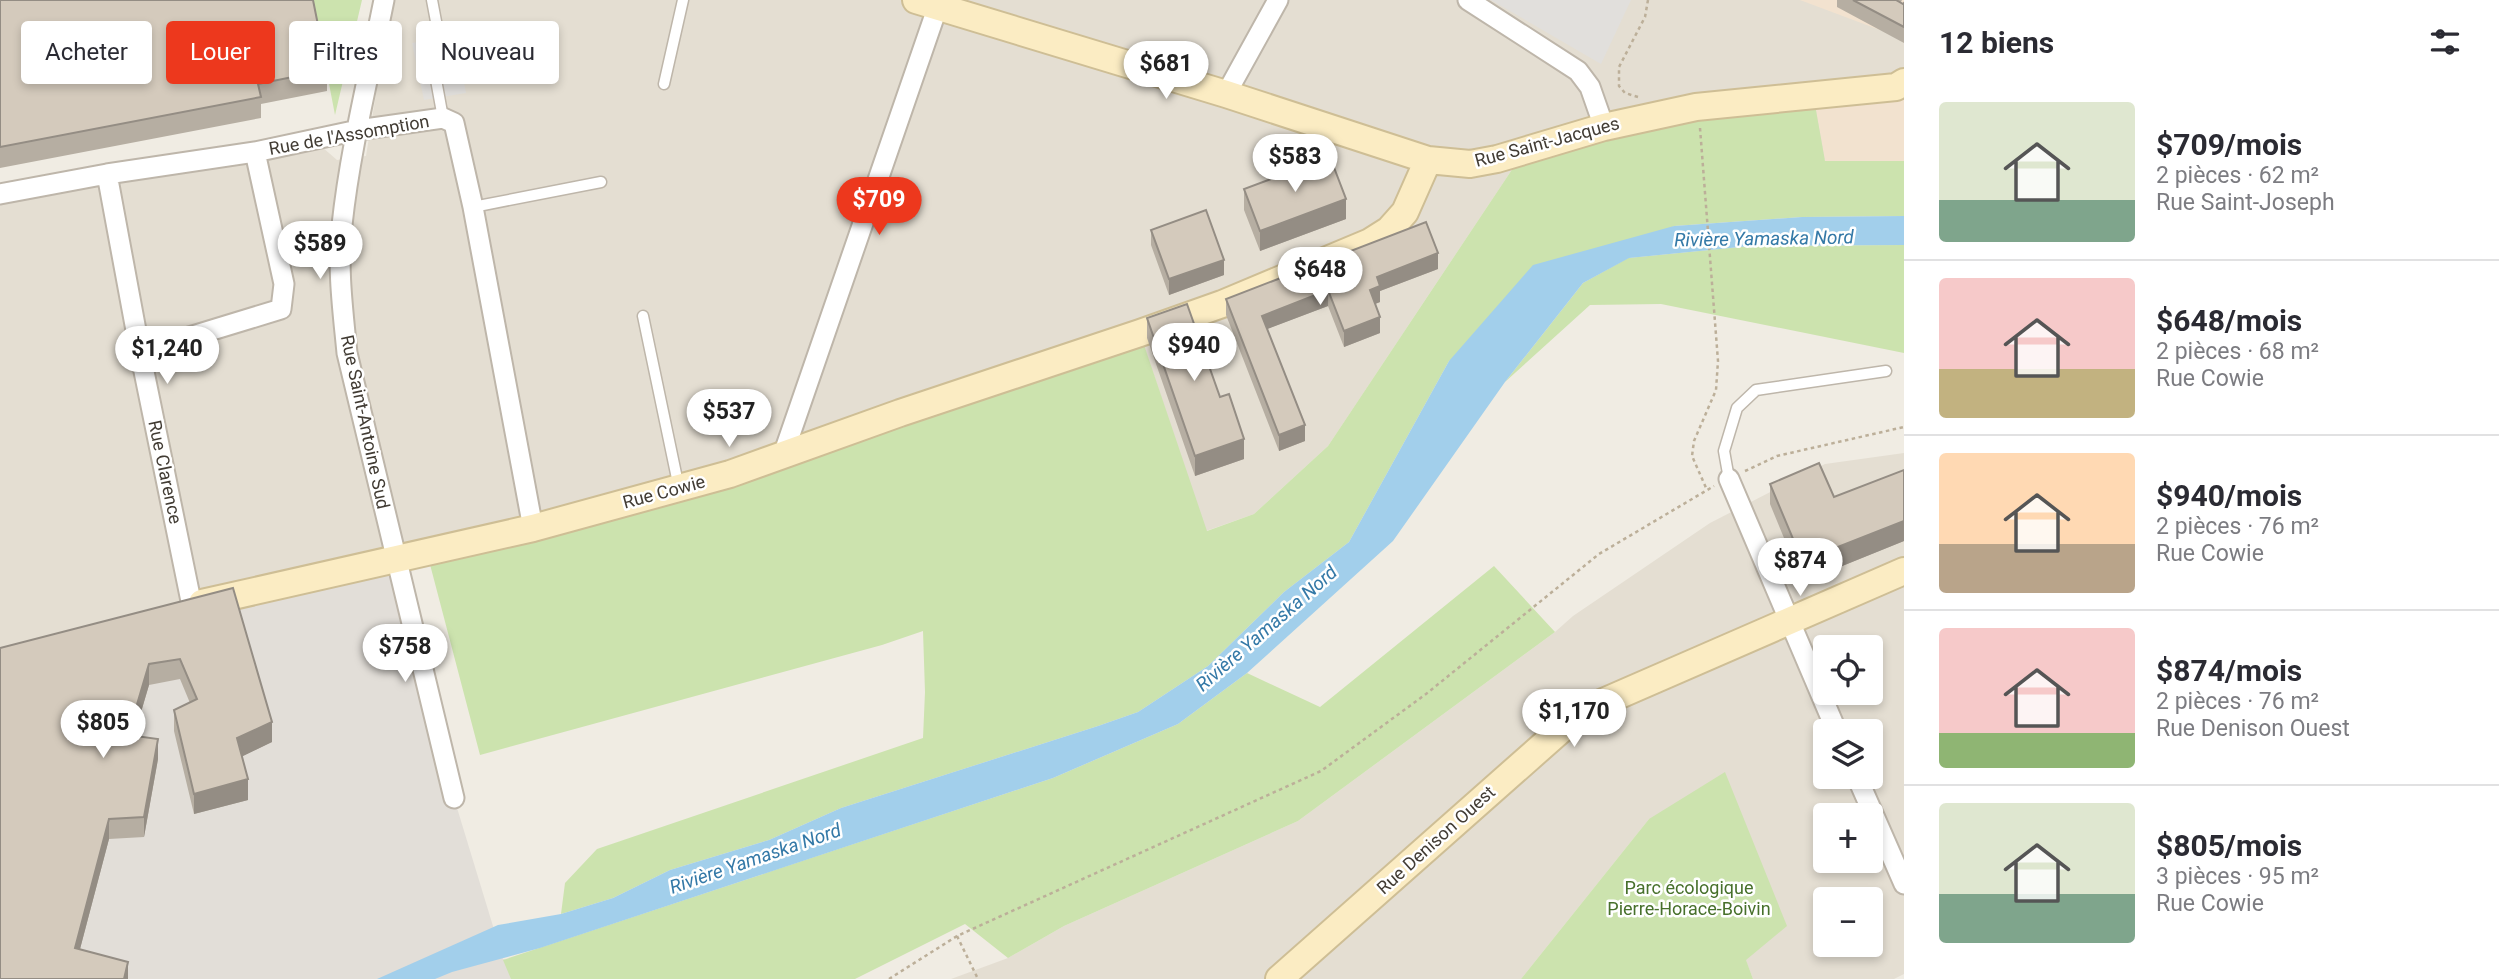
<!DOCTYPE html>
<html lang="fr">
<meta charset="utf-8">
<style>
:root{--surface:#fff;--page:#f7f7f7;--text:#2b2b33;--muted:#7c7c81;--line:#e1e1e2;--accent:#ed381d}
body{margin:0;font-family:Roboto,sans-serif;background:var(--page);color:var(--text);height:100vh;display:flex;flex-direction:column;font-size:26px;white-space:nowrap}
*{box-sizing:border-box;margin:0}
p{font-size:23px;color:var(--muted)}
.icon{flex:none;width:38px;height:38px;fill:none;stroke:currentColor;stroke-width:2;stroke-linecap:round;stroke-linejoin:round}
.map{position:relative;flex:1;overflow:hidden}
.drawer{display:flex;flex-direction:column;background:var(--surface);width:595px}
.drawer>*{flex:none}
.hud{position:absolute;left:21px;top:21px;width:665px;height:63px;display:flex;gap:14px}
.fabs{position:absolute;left:1813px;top:635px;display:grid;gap:14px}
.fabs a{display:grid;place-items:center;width:70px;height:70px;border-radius:7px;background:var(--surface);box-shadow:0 4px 10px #0003;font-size:35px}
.price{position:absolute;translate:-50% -60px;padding:0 16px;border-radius:24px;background:#fff;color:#222;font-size:23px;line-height:46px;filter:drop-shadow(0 2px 4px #0008)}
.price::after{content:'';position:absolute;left:50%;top:42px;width:21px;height:16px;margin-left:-10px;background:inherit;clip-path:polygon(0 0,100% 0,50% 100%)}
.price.selected{background:var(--accent);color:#fff}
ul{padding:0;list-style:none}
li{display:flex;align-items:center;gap:21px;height:175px;padding:0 35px}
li+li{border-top:2px solid var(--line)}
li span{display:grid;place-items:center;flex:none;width:196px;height:140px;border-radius:7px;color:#555}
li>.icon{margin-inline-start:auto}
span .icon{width:84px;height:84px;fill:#fffc;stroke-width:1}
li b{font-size:30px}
h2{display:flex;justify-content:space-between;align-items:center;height:84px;padding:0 35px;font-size:30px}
.chip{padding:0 24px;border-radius:7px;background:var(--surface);box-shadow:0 4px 10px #0003;font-size:24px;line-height:63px}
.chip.selected{background:var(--accent);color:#fff}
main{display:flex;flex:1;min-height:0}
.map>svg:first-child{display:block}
.residential{fill:#e4ded2;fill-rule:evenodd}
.commercial{fill:#f2e2cf}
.industrial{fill:#e2ded8}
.green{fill:#cce3ae}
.parking{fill:#e1dfdc}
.water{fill:#a2cfeb}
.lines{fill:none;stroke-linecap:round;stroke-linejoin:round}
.lane-casing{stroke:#beb6aa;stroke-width:13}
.street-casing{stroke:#beb6aa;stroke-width:23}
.secondary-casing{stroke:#cebe95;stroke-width:30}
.path{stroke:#bcaf99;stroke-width:2.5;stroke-dasharray:3.5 3.5;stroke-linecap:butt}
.lane{stroke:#fff;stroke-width:10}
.street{stroke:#fff;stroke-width:19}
.secondary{stroke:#fbecc3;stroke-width:26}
.wall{fill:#b6aea2}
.shaded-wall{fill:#948d84}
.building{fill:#d4cabc;stroke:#948d84;stroke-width:2}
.labels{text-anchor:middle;stroke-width:5;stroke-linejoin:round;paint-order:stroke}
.street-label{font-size:18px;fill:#423c34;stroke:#fff}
.park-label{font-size:18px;fill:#47702b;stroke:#fff}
.water-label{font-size:19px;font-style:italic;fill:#3479a7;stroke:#fff}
</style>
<main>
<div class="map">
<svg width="1904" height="979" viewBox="0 0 1904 979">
<rect width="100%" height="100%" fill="#f0ece3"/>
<path class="residential" d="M391,0H1904V161L1523,153L1328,446L1254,514L1206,531L1140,334L783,455L0,657V193L314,140L337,160L366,156Z
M1904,453V974L1894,979H1753L1741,948L1649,819L1521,979H951L1008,958L1064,926L1298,821L1555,632L1573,616L1710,523L1825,464ZM1825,648H1871V693H1825ZM1825,732H1871V777H1825ZM1825,816H1871V861H1825ZM1825,900H1871V945H1825Z"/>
<path class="commercial" d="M1800,0H1904V39Z
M1904,91V161H1825L1814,99Z"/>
<path class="industrial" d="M395,560L454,798L503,959L562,979H0V657Z"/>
<path class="green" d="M313,0H362L335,115Z
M1814,99L1825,161H1904V216L1802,217L1674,226L1449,361L1349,542L1284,592L1208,666L1138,712L1098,726L841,808L769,840L670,870L613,898L561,914L565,883L597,849L923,738L925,692L923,631L882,645L480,755L427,553L533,528L1140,333L1207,531L1254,514L1328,446L1523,153L1604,127Z
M1904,245V353L1661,304L1590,305L1505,382L1583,283L1628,258L1750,246Z
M1494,566L1555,632L1298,821L1064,926L1008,958L965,924L855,979H511L503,960L1053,778L1178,724L1247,673L1320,707Z
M1725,772L1787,926L1746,960L1753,979H1521L1649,819Z"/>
<path class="parking" d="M1491,0H1631L1601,64Z
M455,35L466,93L424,100L412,43Z"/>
<path class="water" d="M1904,216V245L1750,246L1629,258L1583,283L1505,382L1393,541L1247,673L1178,724L1053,778L540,948L452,972L435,979H377L498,925L561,914L613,898L670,870L769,840L841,808L1098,726L1138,712L1208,666L1284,592L1349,542L1449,361L1533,265L1674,226L1802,217Z"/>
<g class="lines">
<g class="lane-casing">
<path id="lane" d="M432,0L438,32
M430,47L443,118
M664,84L683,0
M473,207L601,182
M643,316L679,488
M1729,479L1724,451L1737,408L1756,390L1886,371"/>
</g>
<g class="street-casing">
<path id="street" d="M384,0C369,75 350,150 342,225C337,268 343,311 347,353L454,798
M1468,0L1578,71L1590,87L1604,127
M1226,94L1278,0
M107,174L140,352L192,606
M0,194L107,174L255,152L358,130L443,118L454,123L473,207L533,528
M140,352L281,309L284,284L255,152
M783,455L940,0
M1729,479L1837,732
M1857,777L1904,884"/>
</g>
<g class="secondary-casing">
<path id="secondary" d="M916,0L1226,94L1428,160L1470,164L1497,159L1604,127L1696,107L1896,87L1904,82
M202,603L533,528L730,474L900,413L1140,333L1222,304L1370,242L1389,230L1405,212L1428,160
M1279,979L1565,726L1601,703L1904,571"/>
</g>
<path class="path" d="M1638,97L1625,93L1619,86V67L1645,17L1648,0
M1700,128L1718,361L1716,390L1694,441L1692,456L1707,490
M1745,471L1777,456L1904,427
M957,936L978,979
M889,979L957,936L1321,771L1426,694L1599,554L1714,486"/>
<use href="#lane" class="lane"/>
<use href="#street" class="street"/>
<use href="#secondary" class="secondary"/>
</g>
<path class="wall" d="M0,0L327,70V91L261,104V118L0,168Z
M1837,0H1902L1901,2L1903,4L1904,3V43L1837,7Z
M1244,189L1346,219L1260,251L1244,210Z
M1151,230L1224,275L1169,295L1151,245Z
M1438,269L1380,291V302L1375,304L1380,333L1344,347L1328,306L1267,329L1305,441L1279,451L1226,315V299Z
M1147,318L1220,397L1244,459L1195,476L1147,338Z
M1904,470V541L1815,577L1796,567L1770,504V484L1834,497Z
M233,588L272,742L242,756L248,800L194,814L174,731V710L190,703L180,679L149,685L134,736L158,759L144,837L109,839L80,949L128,979H0V648Z"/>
<path class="shaded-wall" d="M1346,199V219L1260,251V231Z
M1438,253V269L1380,291V302L1370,306V290L1377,277Z
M1224,260V275L1169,295V279Z
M1328,290V306L1262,331V316Z
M1380,317V333L1344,347V331Z
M1305,425V441L1279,451V435Z
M1244,439V459L1195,476V456Z
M1904,521V541L1815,577V556Z
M149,664V685L128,756V735Z
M272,722V742L237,759V738Z
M158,739V759L144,837V817Z
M248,779V800L194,814V794Z
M109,819V839L75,968V948Z
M128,962V979H124Z"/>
<path class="building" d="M0,0H313L327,70L258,84L261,97L0,147Z
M1853,0H1896L1903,4L1904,3V27Z
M1330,157L1346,199L1260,231L1244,189Z
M1206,210L1224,260L1169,279L1151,230Z
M1426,222L1438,253L1377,277L1380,286L1370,290L1380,317L1344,331L1328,290L1262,316L1305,425L1279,435L1226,299Z
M1187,304L1220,397L1229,394L1244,439L1195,456L1147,318Z
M1819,463L1834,497L1904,470V521L1815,556L1796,546L1770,484Z
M233,588L272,722L237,738L248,779L194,794L174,710L197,699L180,659L149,664L128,735L158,739L144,817L109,819L75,948L128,962L124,979H0V648Z"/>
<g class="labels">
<g class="street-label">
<text transform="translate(349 135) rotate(-10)" y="6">Rue de l'Assomption</text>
<text transform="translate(1547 142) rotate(-15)" y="6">Rue Saint-Jacques</text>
<text transform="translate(365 422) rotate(78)" y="6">Rue Saint-Antoine Sud</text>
<text transform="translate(165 472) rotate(78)" y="6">Rue Clarence</text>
<text transform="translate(664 492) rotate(-15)" y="6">Rue Cowie</text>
<text transform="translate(1436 840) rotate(-42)" y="6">Rue Denison Ouest</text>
</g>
<g class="park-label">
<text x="1689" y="894">Parc écologique<tspan x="1689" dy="21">Pierre-Horace-Boivin</tspan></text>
</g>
<g class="water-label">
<text transform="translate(1764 238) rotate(-1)" y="7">Rivière Yamaska Nord</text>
<text transform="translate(1266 628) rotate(-41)" y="7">Rivière Yamaska Nord</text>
<text transform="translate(755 858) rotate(-19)" y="7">Rivière Yamaska Nord</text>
</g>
</g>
</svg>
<div class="fabs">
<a><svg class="icon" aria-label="locate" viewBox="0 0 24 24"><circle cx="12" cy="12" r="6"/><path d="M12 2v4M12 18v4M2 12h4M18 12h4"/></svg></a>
<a><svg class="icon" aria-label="layers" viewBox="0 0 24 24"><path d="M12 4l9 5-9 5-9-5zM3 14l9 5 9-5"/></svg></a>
<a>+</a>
<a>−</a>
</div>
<b class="price" style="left:1166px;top:101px">$681</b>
<b class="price" style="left:1295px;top:194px">$583</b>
<b class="price selected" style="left:879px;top:237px">$709</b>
<b class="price" style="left:320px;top:281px">$589</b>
<b class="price" style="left:1320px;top:307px">$648</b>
<b class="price" style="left:1194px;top:383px">$940</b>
<b class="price" style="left:167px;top:386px">$1,240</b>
<b class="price" style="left:729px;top:449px">$537</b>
<b class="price" style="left:1800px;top:598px">$874</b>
<b class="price" style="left:405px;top:684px">$758</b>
<b class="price" style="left:1574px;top:749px">$1,170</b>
<b class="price" style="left:103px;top:760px">$805</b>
<div class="hud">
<a class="chip">Acheter</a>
<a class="chip selected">Louer</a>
<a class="chip">Filtres</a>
<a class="chip">Nouveau</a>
</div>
</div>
<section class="drawer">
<h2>12 biens<svg class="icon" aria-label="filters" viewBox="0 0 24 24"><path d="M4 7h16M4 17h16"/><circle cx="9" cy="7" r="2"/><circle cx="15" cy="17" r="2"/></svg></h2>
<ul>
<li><span style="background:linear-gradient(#dfe7d0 70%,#7fa58c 0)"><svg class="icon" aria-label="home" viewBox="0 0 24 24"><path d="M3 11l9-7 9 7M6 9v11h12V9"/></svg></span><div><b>$709/mois</b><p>2 pièces · 62 m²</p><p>Rue Saint-Joseph</p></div></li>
<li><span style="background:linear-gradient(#f6c9c9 65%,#c2b280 0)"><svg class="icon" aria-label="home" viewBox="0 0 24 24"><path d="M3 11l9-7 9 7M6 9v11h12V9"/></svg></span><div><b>$648/mois</b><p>2 pièces · 68 m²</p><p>Rue Cowie</p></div></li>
<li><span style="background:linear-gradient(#ffd9b3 65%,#b9a48a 0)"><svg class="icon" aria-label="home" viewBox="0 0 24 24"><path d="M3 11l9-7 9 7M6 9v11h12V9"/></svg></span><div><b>$940/mois</b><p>2 pièces · 76 m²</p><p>Rue Cowie</p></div></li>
<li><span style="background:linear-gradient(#f6c9c9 75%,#8fb573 0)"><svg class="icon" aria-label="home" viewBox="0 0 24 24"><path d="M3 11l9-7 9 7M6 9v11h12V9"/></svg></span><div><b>$874/mois</b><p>2 pièces · 76 m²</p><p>Rue Denison Ouest</p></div></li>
<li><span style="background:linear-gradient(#dfe7d0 65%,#7fa58c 0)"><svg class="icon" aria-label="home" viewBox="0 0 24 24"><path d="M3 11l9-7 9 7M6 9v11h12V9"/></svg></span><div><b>$805/mois</b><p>3 pièces · 95 m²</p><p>Rue Cowie</p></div></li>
</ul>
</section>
</main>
